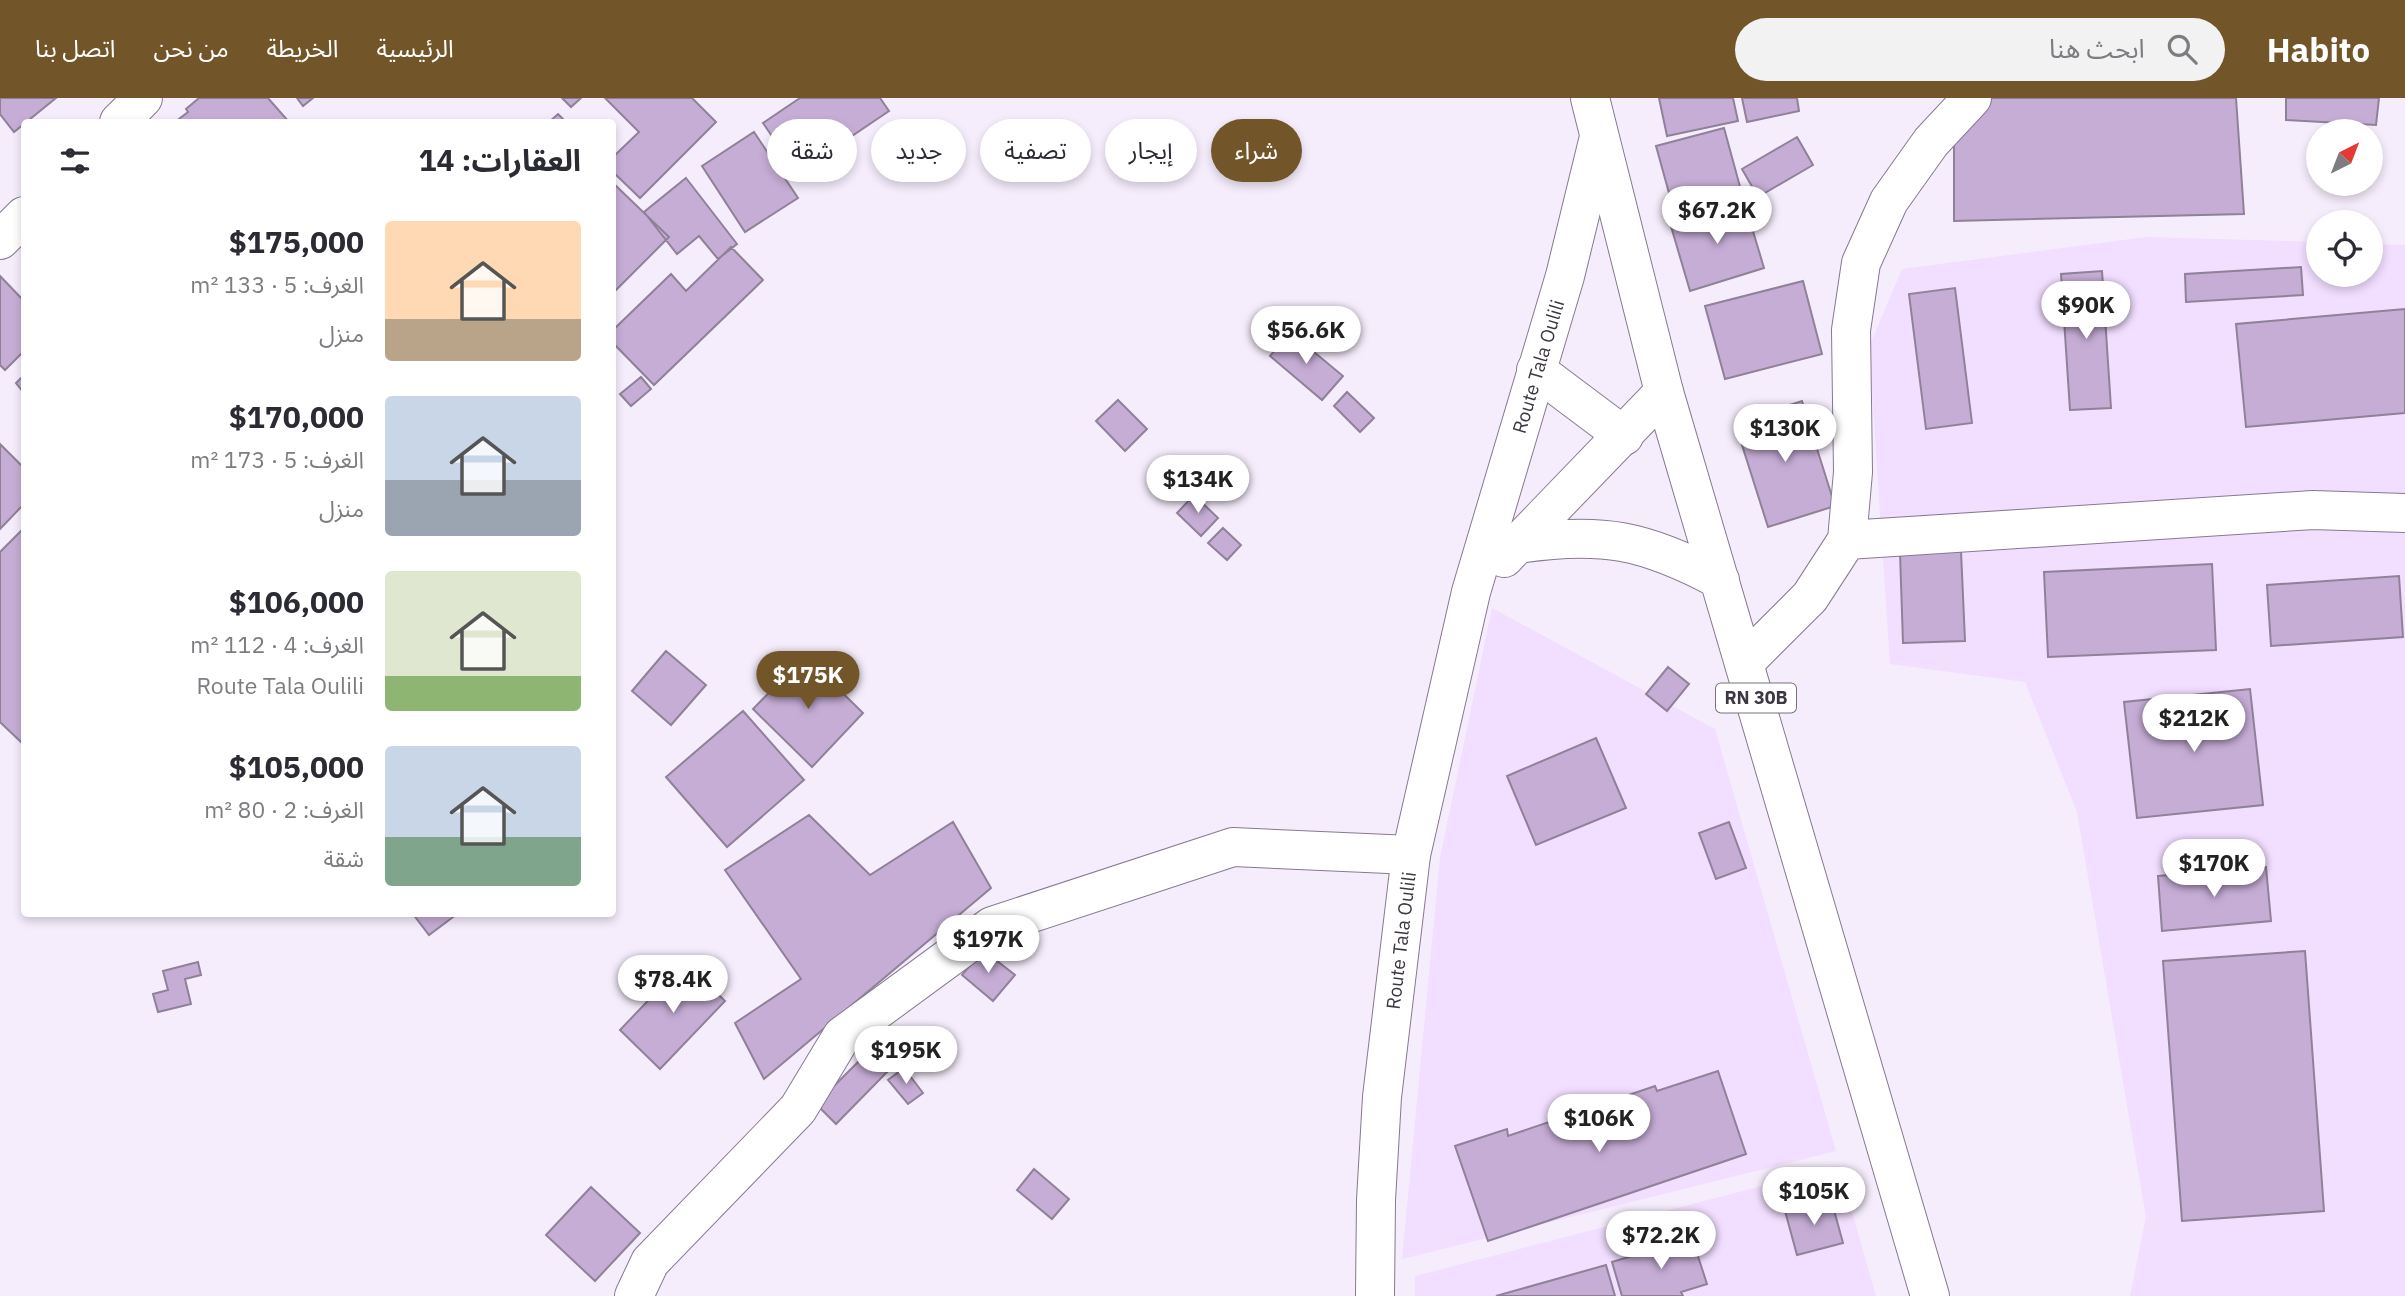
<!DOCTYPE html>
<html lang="ar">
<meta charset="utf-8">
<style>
:root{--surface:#fff;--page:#f2f2f3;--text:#2b2b33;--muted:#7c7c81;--accent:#725629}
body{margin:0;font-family:"IBM Plex Sans","Noto Sans Arabic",sans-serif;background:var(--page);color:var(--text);direction:rtl;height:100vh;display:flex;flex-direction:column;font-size:26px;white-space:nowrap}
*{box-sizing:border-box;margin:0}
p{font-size:23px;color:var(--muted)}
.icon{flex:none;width:38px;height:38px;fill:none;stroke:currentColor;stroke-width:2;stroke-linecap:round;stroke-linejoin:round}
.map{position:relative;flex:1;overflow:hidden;direction:ltr}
.sheet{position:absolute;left:21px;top:21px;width:595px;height:798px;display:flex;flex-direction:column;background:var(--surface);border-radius:7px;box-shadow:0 4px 10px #0003;direction:rtl}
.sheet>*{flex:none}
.guide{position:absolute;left:637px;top:21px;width:665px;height:63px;direction:rtl;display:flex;gap:14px}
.needle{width:46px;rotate:42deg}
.tools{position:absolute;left:2306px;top:21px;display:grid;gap:14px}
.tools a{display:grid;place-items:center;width:77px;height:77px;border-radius:50%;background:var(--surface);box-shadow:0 4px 10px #0003;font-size:35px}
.price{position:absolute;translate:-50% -60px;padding:0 16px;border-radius:24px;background:#fff;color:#222;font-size:23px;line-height:46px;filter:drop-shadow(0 2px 4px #0008)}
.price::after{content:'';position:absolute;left:50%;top:42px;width:21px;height:16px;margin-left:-10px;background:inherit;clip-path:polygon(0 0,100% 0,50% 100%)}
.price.selected{background:var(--accent);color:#fff}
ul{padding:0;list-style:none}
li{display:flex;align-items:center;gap:21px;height:175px;padding:0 35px}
li span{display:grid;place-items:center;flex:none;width:196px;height:140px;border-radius:7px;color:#555}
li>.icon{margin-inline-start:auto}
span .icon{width:84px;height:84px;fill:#fffc;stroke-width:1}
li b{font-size:30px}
h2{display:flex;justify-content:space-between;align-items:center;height:84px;padding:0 35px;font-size:30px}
.pill{padding:0 24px;border-radius:32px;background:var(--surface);box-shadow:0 4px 10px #0003;font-size:24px;line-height:63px}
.pill.selected{background:var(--accent);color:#fff}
header{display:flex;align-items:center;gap:42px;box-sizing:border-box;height:98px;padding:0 35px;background:var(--accent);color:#fff}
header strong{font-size:33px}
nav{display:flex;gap:38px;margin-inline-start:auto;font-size:24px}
.search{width:490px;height:63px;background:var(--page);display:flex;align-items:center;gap:18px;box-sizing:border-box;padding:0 24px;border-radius:38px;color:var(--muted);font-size:26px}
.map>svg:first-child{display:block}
.built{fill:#f2deff}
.building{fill:#c6add6;stroke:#8f8198;stroke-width:2}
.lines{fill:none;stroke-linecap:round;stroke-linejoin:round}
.minor-casing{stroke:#877990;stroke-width:40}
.tertiary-casing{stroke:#877990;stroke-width:40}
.primary-casing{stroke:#877990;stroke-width:40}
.minor{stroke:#fff;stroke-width:38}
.tertiary{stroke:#fff;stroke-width:38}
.primary{stroke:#fff;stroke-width:38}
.labels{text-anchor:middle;stroke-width:5;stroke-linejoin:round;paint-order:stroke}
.shield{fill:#fff;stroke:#77737a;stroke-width:2}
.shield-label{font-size:18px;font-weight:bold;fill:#3d3741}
.street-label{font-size:19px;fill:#3d3741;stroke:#fff}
</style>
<header>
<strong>Habito</strong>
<div class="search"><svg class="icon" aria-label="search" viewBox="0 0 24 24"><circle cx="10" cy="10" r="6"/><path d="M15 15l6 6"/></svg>ابحث هنا</div>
<nav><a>الرئيسية</a><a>الخريطة</a><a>من نحن</a><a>اتصل بنا</a></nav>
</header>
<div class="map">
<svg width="2405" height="1198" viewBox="0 0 2405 1198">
<rect width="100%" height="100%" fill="#f6edfc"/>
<path class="built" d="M2146,139L2319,144V177H2371V146L2405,147V1198H2130L2146,1119L2077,714L2025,584L1890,566L1869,249L1902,171Z
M1492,510L1715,631L1836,1053L1402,1161L1440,760Z
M1839,1068L1876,1198H1415V1178Z"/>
<path class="building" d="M0,0H56L14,34L0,16Z
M199,0H268L289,24H175L188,14L186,11Z
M297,0H313L303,8Z
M562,0H581L571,9Z
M605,0H692L716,24L640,100L612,73V60L639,34Z
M800,0H880L889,13L797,75L763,25Z
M1659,0H1733L1738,23L1667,38Z
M1742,0H1797L1799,13L1747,24Z
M1991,0H2236L2244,116L1954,123V37Z
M2286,0H2379L2376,27L2286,22Z
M558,16L566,24H549Z
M1724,30L1742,96L1674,113L1656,48Z
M754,34L798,100L745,134L702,68Z
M1797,39L1813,67L1758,99L1742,71Z
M686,80L737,146L718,161L699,138L677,156L644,114Z
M612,84L669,139L612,196L613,104Z
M1744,103L1764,170L1690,193L1670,125Z
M731,149L763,182L654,287L612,244V233L671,176L686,193Z
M2301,169L2303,197L2186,204L2185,176Z
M2102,173L2111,310L2070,312L2061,176Z
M0,178L24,203V253L5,272L0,267Z
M1803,183L1822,256L1725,281L1705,208Z
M1955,190L1972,325L1926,331L1909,196Z
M2405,211V315L2246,329L2236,226Z
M1290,234L1343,278L1322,302L1270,258Z
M24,277V295L16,285Z
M641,279L651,291L631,308L620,296Z
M1347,294L1374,320L1360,334L1334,308Z
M1118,302L1147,331L1125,353L1096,323Z
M1802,303L1835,408L1768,429L1735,325Z
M0,346L24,370V406L0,431Z
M1194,397L1218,420L1201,438L1177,415Z
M1223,430L1241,447L1227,462L1208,445Z
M23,431L24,432V647L0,624V454Z
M1961,453L1965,543L1903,545L1900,455Z
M2212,466L2216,552L2048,559L2044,474Z
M2399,478L2403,539L2271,548L2267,487Z
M666,553L706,587L671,627L632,593Z
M805,558L863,615L812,669L753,611Z
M1668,569L1689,586L1667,613L1646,596Z
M2250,591L2263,707L2137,720L2124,604Z
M743,613L804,682L727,749L666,679Z
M1596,640L1626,710L1536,747L1507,678Z
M809,717L870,777L953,724L991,790L764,981L735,925L801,881L725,772Z
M1729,724L1746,770L1716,781L1699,735Z
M2266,769L2271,823L2162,833L2158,778Z
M413,816H457L429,837Z
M983,852L1015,877L993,903L962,877Z
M2305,853L2324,1113L2182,1123L2163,863Z
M198,864L201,877L185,881L191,906L158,914L153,896L168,892L163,873Z
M685,864L725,903L660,971L620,932Z
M869,953L889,972L836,1026L816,1006Z
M904,970L923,995L908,1006L888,982Z
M1718,973L1746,1056L1488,1143L1455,1048L1507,1031L1508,1038L1655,988L1657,993Z
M1034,1071L1069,1101L1052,1121L1017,1092Z
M591,1089L640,1135L595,1183L546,1137Z
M1831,1101L1843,1145L1797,1157L1785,1113Z
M1692,1140L1707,1186L1681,1194L1683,1198H1622L1612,1164Z
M1606,1167L1615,1198H1496Z"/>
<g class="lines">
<g class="minor-casing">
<path id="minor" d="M119,24L143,0
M0,142L24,118
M1847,442L2313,412L2405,415
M1745,564L1810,499L1847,442L1853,374L1851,232L1861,165L1889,103L1931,44L1972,0
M634,1198L650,1164L798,1011L842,938L992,828L1233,749L1411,757"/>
</g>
<g class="tertiary-casing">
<g id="tertiary">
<path d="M1536,272L1624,338"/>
<path d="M1504,460L1664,294"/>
<path id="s1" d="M1375,1198L1376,1102L1382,999L1411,757L1471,494L1565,178L1599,39"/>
</g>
</g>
<g class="primary-casing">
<path id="primary" d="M1590,0L1664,294L1930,1198
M1518,446C1601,433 1646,442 1720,482"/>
</g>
<use href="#minor" class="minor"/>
<use href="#tertiary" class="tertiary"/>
<use href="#primary" class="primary"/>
</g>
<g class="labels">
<rect class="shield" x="1716" y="585.5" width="80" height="29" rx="5"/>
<g class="shield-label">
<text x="1756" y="606">RN 30B</text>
</g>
<g class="street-label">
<text dy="7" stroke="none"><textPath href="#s1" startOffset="948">Route Tala Oulili</textPath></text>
<text dy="7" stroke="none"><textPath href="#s1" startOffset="357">Route Tala Oulili</textPath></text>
</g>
</g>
</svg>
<div class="tools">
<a><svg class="needle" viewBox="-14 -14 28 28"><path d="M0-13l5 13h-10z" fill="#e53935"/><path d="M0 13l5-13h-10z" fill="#7c7c81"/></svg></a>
<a><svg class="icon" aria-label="locate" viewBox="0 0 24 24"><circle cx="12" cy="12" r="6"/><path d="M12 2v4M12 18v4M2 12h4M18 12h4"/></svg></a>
</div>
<b class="price" style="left:1717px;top:148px">$67.2K</b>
<b class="price" style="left:2086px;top:243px">$90K</b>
<b class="price" style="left:1306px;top:268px">$56.6K</b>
<b class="price" style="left:1785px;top:366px">$130K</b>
<b class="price" style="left:1198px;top:417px">$134K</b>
<b class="price selected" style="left:808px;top:613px">$175K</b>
<b class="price" style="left:2194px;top:656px">$212K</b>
<b class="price" style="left:2214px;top:801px">$170K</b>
<b class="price" style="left:988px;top:877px">$197K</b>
<b class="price" style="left:673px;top:917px">$78.4K</b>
<b class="price" style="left:906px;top:988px">$195K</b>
<b class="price" style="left:1599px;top:1056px">$106K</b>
<b class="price" style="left:1814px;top:1129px">$105K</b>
<b class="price" style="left:1661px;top:1173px">$72.2K</b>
<div class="guide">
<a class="pill selected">شراء</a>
<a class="pill">إيجار</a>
<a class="pill">تصفية</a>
<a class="pill">جديد</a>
<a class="pill">شقة</a>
</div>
<section class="sheet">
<h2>العقارات: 14<svg class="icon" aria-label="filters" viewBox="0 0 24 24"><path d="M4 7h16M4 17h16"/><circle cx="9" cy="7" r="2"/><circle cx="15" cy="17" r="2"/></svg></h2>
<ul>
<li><span style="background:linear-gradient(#ffd9b3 70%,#b9a48a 0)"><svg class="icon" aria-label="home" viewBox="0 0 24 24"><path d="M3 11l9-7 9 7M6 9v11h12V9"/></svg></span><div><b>$175,000</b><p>الغرف: 5 · 133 m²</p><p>منزل</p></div></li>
<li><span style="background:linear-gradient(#c9d6e8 60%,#9aa5b1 0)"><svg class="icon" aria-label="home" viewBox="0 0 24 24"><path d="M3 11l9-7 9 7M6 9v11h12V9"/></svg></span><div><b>$170,000</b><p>الغرف: 5 · 173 m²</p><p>منزل</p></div></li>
<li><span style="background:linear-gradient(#dfe7d0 75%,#8fb573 0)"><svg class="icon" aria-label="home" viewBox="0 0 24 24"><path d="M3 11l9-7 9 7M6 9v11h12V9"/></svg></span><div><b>$106,000</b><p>الغرف: 4 · 112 m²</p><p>Route Tala Oulili</p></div></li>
<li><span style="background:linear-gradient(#c9d6e8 65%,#7fa58c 0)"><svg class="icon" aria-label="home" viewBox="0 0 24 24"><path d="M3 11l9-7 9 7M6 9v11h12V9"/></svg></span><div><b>$105,000</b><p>الغرف: 2 · 80 m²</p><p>شقة</p></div></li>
</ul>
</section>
</div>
